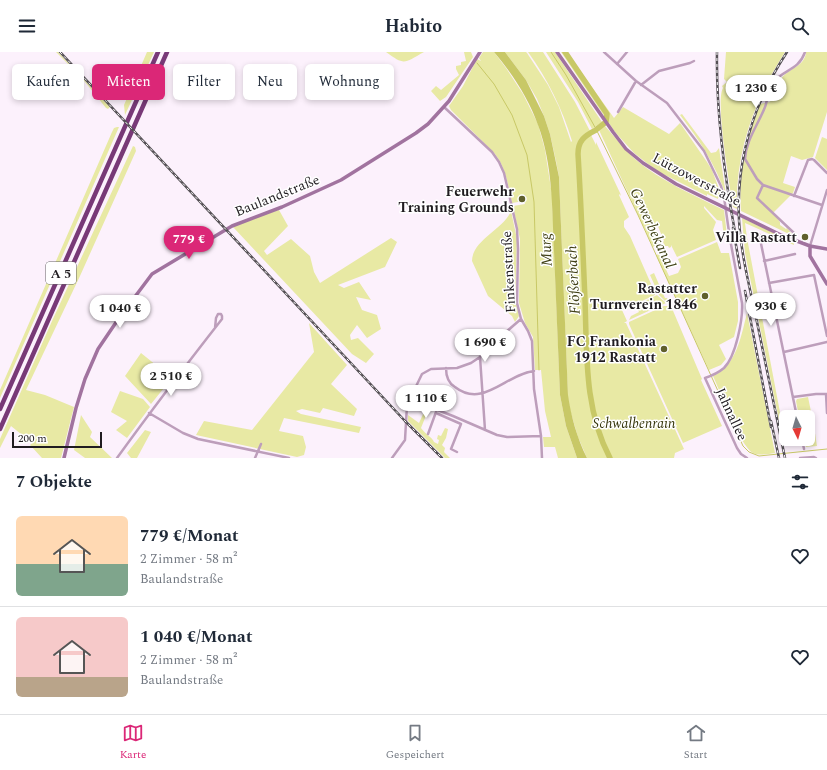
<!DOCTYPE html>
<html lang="de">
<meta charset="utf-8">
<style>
:root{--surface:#fff;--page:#f2f2f3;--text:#1f2937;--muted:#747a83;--line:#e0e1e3;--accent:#db2777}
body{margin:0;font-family:Spectral,serif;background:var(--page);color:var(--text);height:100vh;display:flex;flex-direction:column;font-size:15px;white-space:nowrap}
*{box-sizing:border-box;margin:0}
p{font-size:13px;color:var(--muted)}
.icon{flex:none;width:22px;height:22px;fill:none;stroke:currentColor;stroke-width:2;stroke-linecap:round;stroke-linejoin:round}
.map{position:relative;height:406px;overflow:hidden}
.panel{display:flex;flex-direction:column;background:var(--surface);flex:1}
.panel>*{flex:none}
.hud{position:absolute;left:12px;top:12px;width:400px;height:36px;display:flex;gap:8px}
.needle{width:26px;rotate:175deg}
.tools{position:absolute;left:779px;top:358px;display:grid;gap:8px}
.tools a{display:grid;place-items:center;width:36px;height:36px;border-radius:6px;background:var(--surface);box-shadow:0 2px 6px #0003;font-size:20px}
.scale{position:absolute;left:12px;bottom:10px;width:90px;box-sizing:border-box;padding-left:4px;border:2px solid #201c20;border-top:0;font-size:11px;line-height:14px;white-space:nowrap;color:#201c20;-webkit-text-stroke:3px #fff;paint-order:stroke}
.price{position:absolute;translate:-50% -34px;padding:0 9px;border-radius:14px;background:#fff;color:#222;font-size:13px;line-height:26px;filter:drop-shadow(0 1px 2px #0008)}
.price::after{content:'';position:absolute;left:50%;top:24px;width:12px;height:9px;margin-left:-6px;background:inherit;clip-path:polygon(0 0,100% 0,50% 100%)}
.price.active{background:var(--accent);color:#fff}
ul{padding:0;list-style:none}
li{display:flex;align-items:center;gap:12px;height:100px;padding:0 16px}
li+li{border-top:1px solid var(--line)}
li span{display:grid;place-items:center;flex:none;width:112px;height:80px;border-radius:6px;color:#555}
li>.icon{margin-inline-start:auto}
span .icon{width:48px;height:48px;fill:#fffc;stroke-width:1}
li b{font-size:17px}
h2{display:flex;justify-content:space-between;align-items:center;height:48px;padding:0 16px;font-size:17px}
.tag{padding:0 14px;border-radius:6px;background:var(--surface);box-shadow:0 2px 6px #0003;font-size:14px;line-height:36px}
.tag.active{background:var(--accent);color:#fff}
header{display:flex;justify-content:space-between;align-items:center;height:52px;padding:0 16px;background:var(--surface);font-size:18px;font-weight:700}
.dock{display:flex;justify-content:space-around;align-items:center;height:56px;border-top:1px solid var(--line);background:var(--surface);font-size:11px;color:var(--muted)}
.dock a{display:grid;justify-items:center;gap:2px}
.dock .active{color:var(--accent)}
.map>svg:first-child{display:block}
.green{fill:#e8e9a4;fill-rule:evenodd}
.water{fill:#c8c866}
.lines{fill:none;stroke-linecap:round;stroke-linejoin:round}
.stream{stroke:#c8c866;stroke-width:1}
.river{stroke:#c8c866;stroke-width:5.5}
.street{stroke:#bd9ebb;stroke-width:2.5}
.secondary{stroke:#a1739f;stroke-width:3.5}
.highway{stroke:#783977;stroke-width:4.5}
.rail-casing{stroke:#555055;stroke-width:2.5}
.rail{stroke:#fff;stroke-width:1;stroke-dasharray:3;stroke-linecap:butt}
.poi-dot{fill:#5f5f2c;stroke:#fff;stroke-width:1.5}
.labels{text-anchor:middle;stroke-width:3;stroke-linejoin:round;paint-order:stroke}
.shield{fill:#fff;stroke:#636063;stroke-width:1}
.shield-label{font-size:13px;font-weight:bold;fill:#201c20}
.street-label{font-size:14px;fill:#201c20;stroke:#fff}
.poi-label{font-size:14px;font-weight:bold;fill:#201c20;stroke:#fff;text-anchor:end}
.park-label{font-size:14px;font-style:italic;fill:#35350a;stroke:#fff}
.water-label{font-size:15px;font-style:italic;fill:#414117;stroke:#fff}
</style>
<header><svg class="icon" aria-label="menu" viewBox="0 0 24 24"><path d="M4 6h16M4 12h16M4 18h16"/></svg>Habito<svg class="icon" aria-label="search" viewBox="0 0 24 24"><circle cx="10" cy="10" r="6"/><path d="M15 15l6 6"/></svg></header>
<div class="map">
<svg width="827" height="406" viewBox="0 0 827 406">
<rect width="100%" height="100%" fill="#fcf1fc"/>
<path class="green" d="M56,0H58L110,55L108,57L106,56L81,25Z
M147,0H154L125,63L124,53Z
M386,0H424C404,11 405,14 386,0Z
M464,0H471L473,5L446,45L440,49L431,39L436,34L441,38L459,23L456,17V14L461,13V10L466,9Z
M483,0H494L506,16L523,42L538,72L545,98L552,143L560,343L566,374L577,406H558L555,395H544L543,385H551L545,359L541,318H535L533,285L525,271L519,251L520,187L513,154L525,152L524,149L512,151C508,133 506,116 495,102L451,58L449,54L463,34L477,7L481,9L479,6Z
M505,0H526L527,1L548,33L559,55L571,90L572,89C562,56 548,28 528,0H543L575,50L590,79C582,84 579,88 577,98L588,332C590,359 597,382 609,406H587L578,385L570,358L568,346L559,125L556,109L550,82L544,64L537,47L526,28Z
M546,0H555L602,70L592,77L578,50Z
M561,0H567L614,66L623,55L669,82L680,71L707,110L712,118L722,145L718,146V147L707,142V144L661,121L648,112L634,101L615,80Z
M726,0H785C755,47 735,100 737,157L733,155C730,135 715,49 723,36L722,34L727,30L724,27Z
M806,0H827V60L813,105L802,108L791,104L783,131L795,135L793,141L773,161L780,170V173L786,177L787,176L793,183V184L741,159C738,122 747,86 760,52L770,50C773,43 776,34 781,27C788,16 805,15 806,0Z
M682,62L711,101L716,100L719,96L726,143C715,112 700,89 680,63Z
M605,74C615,85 624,97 635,107C661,129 693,143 724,158L727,184L724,186L722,169L717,168L704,154V156L716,170L713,178L716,188L677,205L671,193V195L669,196L668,194H665L663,190L664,189L657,172L649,176L656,193L653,195L599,78Z
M117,75H119L0,346V338L112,80L114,76Z
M590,81L596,93V90L621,143V144L620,142L619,143L629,165L624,169V175L630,184L655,241V243L622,258L627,269L624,271H626L684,397L675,401L674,406H611C598,383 592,358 589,332L579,102L581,89Z
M822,85L827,87V118L815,106Z
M133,94L135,95L136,99L80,224L26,338L45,343L74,355L61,406H42L30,393L32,391L11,374L0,396V387L52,269Z
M279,158L288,174L264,199L267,203L291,187L310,204L314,220L320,231L391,186L397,190L385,215L338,233L344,236L359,230L371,248L356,245L362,258L377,263L381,277L367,286L357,273L350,283L351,288L358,286L374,302L366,311L352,302L233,175L246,168Z
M511,159L517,187L515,248L519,264L515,270L512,264L488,244L472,209C472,188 504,177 511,159Z
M742,166L794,190V193L745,171L747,186L786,392L784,393L745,201Z
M717,190L721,201H729L738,250V269L734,285L719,293L726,307L721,313L709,318L656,203L659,202L669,224L678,221L681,215L678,207Z
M654,221L665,246H667L669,250L667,251L659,243L650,223Z
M657,243L666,251L629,268L631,264L639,260L637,256L641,251ZM653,247L656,253L643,259L640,253Z
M664,254H671L702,327L701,328L722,374L683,391L629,272V270Z
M747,261L775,401C768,402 759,404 753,401C740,394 720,339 713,324C737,313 741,284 747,261Z
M309,271L347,313L331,332L357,357L354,364L323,356L320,361L302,357L296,359L301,362L361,375L359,381L284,366L279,379L303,384L306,395L304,403L297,405L196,383L204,369L252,378L314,300Z
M141,301L172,326L151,352L125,324Z
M120,339L143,347L150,355L127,386L116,378L127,369L111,360Z
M808,345L814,374L808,375V365H799L796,349L797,347Z
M424,360L427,361L421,376C425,382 432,385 434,390L438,392L439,388L437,387L438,383L441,384L445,376L448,377L446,386L442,393L445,396L444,400L450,406H445L408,369V363L419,371Z
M81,363L92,380L90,385L112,406H85L74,398Z
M814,375L817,394L806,395L804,387H808V376Z
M145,378L151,380L137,406H131L127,401Z"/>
<path class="water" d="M494,0H505L526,28L544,64L550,82L559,125L568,343C571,364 577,386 587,406H577L576,403L566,374L560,343C558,295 556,247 554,199C552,157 553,113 538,73C529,47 512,21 494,0Z"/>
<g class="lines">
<path class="stream" d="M551,0L566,23L596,77L638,163L743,394L749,400L759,404L827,397
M477,11L494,32L512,63L527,103L534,150L539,318
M608,66V65"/>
<path class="river" d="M565,0L607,62L606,70L597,77
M596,78C584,84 578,89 578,102C581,151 583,200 585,248C587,302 584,357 610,406"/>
<path class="street" d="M604,0L636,29L667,51L704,99L721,134L724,145L730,187L742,251C743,267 736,304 724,316C718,321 711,324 705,326L737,396L741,402L747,406
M805,0C798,20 782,17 772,32C767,38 768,48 765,55C758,73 746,88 745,107L757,127L763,133L822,153
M617,12L627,0
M641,33L659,19L690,11L694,9
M444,55L492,100L499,110L504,121L517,177L518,197L517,251L521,267L528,279L532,289L534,337L541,384L542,406
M618,60L636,29
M763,133L757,146L794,181
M794,144L808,108L812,107L814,108L827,121
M759,182L797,365
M810,194L827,138
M764,209L795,202
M769,231L814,223L827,284
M784,300L827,290
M480,305L485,378
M446,316C446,324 448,331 455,335C483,357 506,322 534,319
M826,342L827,361
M793,345L816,342H827
M409,347L453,364L497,383L507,385L541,384
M149,361L183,381L198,387L289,406
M436,361L461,372L451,397L457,400
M428,382L436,360
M802,387L804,397
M117,406C151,359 186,313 222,267V264L221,262H218L216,266L215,276
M255,406L261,392
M392,406L405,388L407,353L422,322L431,317L457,316L471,311L480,305L499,286L521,267
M800,406L814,405L816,406"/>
<path class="secondary" d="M557,0L613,80L626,97L643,111L676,132L781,183L810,194L827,197
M810,194V204L827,232
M64,406L76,356L85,327L98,297L119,266L152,222L232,174L282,155L341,128L416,81L428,72L449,49L480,0"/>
<path class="highway" d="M0,357L158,0
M0,377L167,0"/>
<g class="rail-casing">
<path id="rail" d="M60,0L405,369L442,406
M717,0C716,60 724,121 735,180
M733,176L740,216
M745,239L771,375
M771,369L779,406
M785,406C776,361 766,315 757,270C750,236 741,203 739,168C736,106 753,52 787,0"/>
</g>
<use href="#rail" class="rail"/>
</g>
<g class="poi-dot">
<circle cx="522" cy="147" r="4"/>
<circle cx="805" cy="185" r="4"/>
<circle cx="705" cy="244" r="4"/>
<circle cx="664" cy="297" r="4"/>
</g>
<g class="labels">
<rect class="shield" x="46" y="210" width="30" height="22" rx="3"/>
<g class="shield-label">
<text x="61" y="226">A 5</text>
</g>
<g class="street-label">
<text transform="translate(697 127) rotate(28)" y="5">Lützowerstraße</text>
<text transform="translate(277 143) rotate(-22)" y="5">Baulandstraße</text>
<text transform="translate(508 220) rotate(-93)" y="5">Finkenstraße</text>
<text transform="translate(732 362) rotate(65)" y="5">Jahnallee</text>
</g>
<g class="poi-label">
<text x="514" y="144">Feuerwehr<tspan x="514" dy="16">Training Grounds</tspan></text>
<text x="797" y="190">Villa Rastatt</text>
<text x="697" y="241">Rastatter<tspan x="697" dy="16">Turnverein 1846</tspan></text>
<text x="656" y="294">FC Frankonia<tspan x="656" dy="16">1912 Rastatt</tspan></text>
</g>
<g class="park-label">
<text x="634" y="376">Schwalbenrain</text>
</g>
<g class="water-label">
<text transform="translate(653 176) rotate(65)" y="5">Gewerbekanal</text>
<text transform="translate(546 198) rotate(-93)" y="5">Murg</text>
<text transform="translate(573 228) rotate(-93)" y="5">Flößerbach</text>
</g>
</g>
</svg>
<div class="tools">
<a><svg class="needle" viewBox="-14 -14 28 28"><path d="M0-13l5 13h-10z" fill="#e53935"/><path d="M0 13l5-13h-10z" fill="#747a83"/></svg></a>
</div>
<div class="scale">200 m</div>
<b class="price" style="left:756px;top:57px">1 230 €</b>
<b class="price active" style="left:189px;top:208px">779 €</b>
<b class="price" style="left:771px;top:275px">930 €</b>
<b class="price" style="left:120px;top:277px">1 040 €</b>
<b class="price" style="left:485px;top:311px">1 690 €</b>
<b class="price" style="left:171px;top:345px">2 510 €</b>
<b class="price" style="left:426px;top:367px">1 110 €</b>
<div class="hud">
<a class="tag">Kaufen</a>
<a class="tag active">Mieten</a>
<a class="tag">Filter</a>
<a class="tag">Neu</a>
<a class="tag">Wohnung</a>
</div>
</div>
<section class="panel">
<h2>7 Objekte<svg class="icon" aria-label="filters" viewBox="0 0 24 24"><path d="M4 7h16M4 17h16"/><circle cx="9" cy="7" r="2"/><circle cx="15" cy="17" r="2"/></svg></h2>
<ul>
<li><span style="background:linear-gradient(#ffd9b3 60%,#7fa58c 0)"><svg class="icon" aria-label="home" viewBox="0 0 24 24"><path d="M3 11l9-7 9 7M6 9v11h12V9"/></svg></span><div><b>779 €/Monat</b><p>2 Zimmer · 58 m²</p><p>Baulandstraße</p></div><svg class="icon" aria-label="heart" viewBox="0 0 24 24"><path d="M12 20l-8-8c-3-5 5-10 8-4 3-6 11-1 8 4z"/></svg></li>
<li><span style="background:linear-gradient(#f6c9c9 75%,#b9a48a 0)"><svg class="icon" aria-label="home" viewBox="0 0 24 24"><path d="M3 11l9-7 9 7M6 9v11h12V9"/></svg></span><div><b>1 040 €/Monat</b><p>2 Zimmer · 58 m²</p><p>Baulandstraße</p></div><svg class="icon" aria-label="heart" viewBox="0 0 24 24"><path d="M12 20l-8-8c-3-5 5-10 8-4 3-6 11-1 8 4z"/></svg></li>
</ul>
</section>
<nav class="dock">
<a class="active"><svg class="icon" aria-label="map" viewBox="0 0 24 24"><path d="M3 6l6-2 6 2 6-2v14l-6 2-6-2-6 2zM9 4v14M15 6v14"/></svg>Karte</a>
<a><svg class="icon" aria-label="saved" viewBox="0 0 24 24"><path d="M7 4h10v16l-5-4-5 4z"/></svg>Gespeichert</a>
<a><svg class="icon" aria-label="home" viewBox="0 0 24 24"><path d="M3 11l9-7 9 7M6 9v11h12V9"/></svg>Start</a>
</nav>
